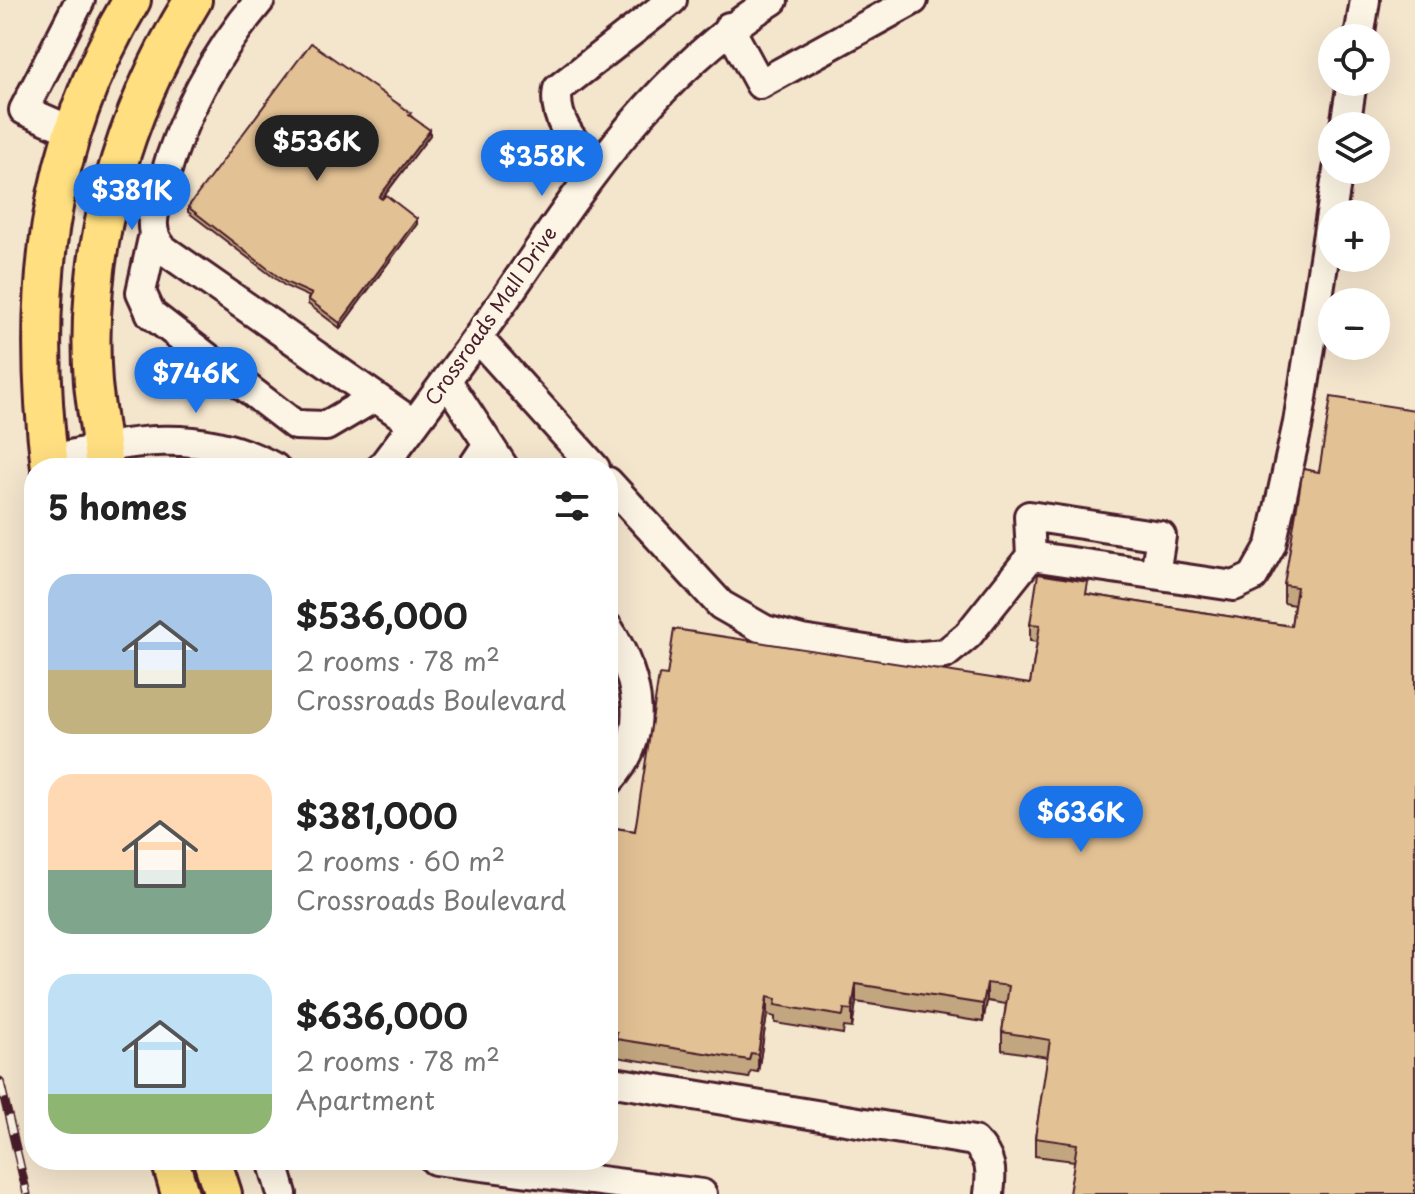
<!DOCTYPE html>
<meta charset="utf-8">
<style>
:root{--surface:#fff;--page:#f6f6f6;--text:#222;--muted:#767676;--accent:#1a73e8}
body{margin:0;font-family:"Playpen Sans",sans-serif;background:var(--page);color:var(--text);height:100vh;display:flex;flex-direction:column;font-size:30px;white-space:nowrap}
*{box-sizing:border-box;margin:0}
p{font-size:26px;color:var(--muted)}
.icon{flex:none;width:44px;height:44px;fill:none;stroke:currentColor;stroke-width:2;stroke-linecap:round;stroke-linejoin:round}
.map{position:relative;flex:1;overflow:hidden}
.drawer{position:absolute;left:24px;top:458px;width:594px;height:712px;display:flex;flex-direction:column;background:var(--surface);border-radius:32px;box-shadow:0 8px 32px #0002}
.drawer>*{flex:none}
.buttons{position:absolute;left:1318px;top:24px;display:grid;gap:16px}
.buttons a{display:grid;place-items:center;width:72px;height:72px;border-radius:50%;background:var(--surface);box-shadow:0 8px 32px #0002;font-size:40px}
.price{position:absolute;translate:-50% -68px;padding:0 18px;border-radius:28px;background:var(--accent);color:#fff;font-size:26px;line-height:52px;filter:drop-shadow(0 2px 4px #0008)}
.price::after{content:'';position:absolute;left:50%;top:48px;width:24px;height:18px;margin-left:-12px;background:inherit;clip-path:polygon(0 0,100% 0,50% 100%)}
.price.active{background:#222;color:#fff}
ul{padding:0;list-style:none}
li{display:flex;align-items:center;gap:24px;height:200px;padding:0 24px}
li span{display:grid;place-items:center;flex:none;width:224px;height:160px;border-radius:24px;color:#555}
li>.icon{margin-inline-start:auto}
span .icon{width:96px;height:96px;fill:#fffc;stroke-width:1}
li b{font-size:34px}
h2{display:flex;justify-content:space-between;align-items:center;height:96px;padding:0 24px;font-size:34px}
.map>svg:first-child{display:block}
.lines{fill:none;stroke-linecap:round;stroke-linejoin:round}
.minor-casing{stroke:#4a1f2b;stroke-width:34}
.major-casing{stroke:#4a1f2b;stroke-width:42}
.minor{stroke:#fcf5e5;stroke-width:28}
.major{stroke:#ffdf80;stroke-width:36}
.rail-casing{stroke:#4a1f2b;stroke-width:9}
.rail{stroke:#fcf5e5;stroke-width:6;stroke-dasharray:18;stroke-linecap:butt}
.wall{fill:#c2a67f;stroke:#4a1f2b;stroke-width:2}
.shaded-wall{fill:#9e8768;stroke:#4a1f2b;stroke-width:2}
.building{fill:#e2c194;stroke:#4a1f2b;stroke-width:2}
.labels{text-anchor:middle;stroke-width:8;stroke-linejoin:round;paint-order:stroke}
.street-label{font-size:20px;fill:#4a1f2b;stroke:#fcf5e5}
</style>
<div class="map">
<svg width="1415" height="1194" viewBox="0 0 1415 1194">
<rect width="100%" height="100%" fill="#f4e5cd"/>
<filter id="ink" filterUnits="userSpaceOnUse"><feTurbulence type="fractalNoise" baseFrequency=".0125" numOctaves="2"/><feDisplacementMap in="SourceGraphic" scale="16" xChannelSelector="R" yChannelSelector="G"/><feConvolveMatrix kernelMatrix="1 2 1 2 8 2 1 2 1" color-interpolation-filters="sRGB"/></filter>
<g filter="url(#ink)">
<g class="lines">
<g class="minor-casing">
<path id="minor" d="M260,0C213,56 182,115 162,186C155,209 145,229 163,249L414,424
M729,27L760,84L913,0
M1359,38L1365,0
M1345,126L1352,82
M72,131L24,110L80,0
M595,168C577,146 552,121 558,89L672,0
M153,238L141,292L151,314L295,425L326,426L375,397
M478,338L595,468
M447,381L504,468
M49,460C129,440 199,426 275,468
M381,468C424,411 466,354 507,296C582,186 657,71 773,0
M472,468L488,444
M608,482L721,605L765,630L802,640L910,657L945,654L968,635L1031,556L1234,586L1253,577L1271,545L1298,423L1338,170
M1031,556L1029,516L1161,536L1155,574
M608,628C640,679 652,735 608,782
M608,1081L974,1141C992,1158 992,1171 989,1194
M272,1160L282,1194
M435,1160L702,1194"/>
</g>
<g class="major-casing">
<path id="major" d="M50,468C30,301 44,147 132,0
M104,468C101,440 96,412 93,383C83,248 123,114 193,0
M170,1160L180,1194
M212,1160L223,1194"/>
</g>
<use href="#minor" class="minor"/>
<use href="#major" class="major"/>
<g class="rail-casing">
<path id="rail" d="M0,1081L27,1194"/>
</g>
<use href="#rail" class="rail"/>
</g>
<path class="wall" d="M411,116L430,135L382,199L417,224L340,328L308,304V299L310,297L285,286L188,212V207Z
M1415,410L1074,1161L1035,1156V1138L1048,1057L1002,1050V1032L1006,1004L987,1001L983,1022L856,1002L852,1028L844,1027L843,1034L775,1023V1017L767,1015L758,1072L751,1071L749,1078L616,1057V1049L610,1048V1041H608V827L635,831L667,676L1030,684L1037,642L1030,641V624L1088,594L1291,626L1294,605L1284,603V585L1319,472Z"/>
<path class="shaded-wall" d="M430,130V135L379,202V197Z
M417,219V224L340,328V323Z
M987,983V1001L983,1022V1004Z
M856,984V1002L852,1028V1010Z
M767,997V1015L758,1072V1054Z"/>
<path class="building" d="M311,43L411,113L409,115L430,130L379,197L382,199L386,195L417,219L340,323L308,299L312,294L285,282L188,207Z
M1331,397L1415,410V1194H1069L1077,1144L1035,1138L1050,1040L1002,1032L1009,986L987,983L983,1004L856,984L852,1010L844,1009L843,1016L775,1005L776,999L767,997L758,1054L751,1053L749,1060L616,1039L617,1032L610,1031L611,1024L608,1023V827L635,831L659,675L667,676L674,629L1030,684L1040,625L1030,624L1038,574L1088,582L1086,594L1291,626L1297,587L1284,585L1303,469L1319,472Z"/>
</g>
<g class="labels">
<g class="street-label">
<text transform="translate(491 316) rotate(-55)" y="7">Crossroads Mall Drive</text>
</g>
</g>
</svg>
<div class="buttons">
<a><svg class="icon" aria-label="locate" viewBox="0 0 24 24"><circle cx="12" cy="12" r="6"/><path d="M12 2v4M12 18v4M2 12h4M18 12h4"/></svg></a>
<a><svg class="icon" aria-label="layers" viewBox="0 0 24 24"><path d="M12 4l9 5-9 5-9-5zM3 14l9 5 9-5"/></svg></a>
<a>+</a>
<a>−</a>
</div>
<b class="price active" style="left:317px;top:183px">$536K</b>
<b class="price" style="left:542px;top:198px">$358K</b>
<b class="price" style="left:132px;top:232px">$381K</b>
<b class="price" style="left:196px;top:415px">$746K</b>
<b class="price" style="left:1081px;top:854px">$636K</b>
<section class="drawer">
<h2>5 homes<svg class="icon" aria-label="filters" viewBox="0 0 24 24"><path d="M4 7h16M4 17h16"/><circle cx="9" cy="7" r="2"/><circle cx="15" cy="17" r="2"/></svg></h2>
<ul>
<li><span style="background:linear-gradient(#a9c7e8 60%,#c2b280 0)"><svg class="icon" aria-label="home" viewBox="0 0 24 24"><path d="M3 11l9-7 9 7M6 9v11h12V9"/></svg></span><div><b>$536,000</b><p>2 rooms · 78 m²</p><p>Crossroads Boulevard</p></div></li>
<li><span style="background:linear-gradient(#ffd9b3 60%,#7fa58c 0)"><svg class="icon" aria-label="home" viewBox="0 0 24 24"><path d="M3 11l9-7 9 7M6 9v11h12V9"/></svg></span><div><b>$381,000</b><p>2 rooms · 60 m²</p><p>Crossroads Boulevard</p></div></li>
<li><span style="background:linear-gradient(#bfe0f5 75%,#8fb573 0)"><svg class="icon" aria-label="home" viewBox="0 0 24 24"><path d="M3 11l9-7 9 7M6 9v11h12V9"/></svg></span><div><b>$636,000</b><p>2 rooms · 78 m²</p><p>Apartment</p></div></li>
</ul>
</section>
</div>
